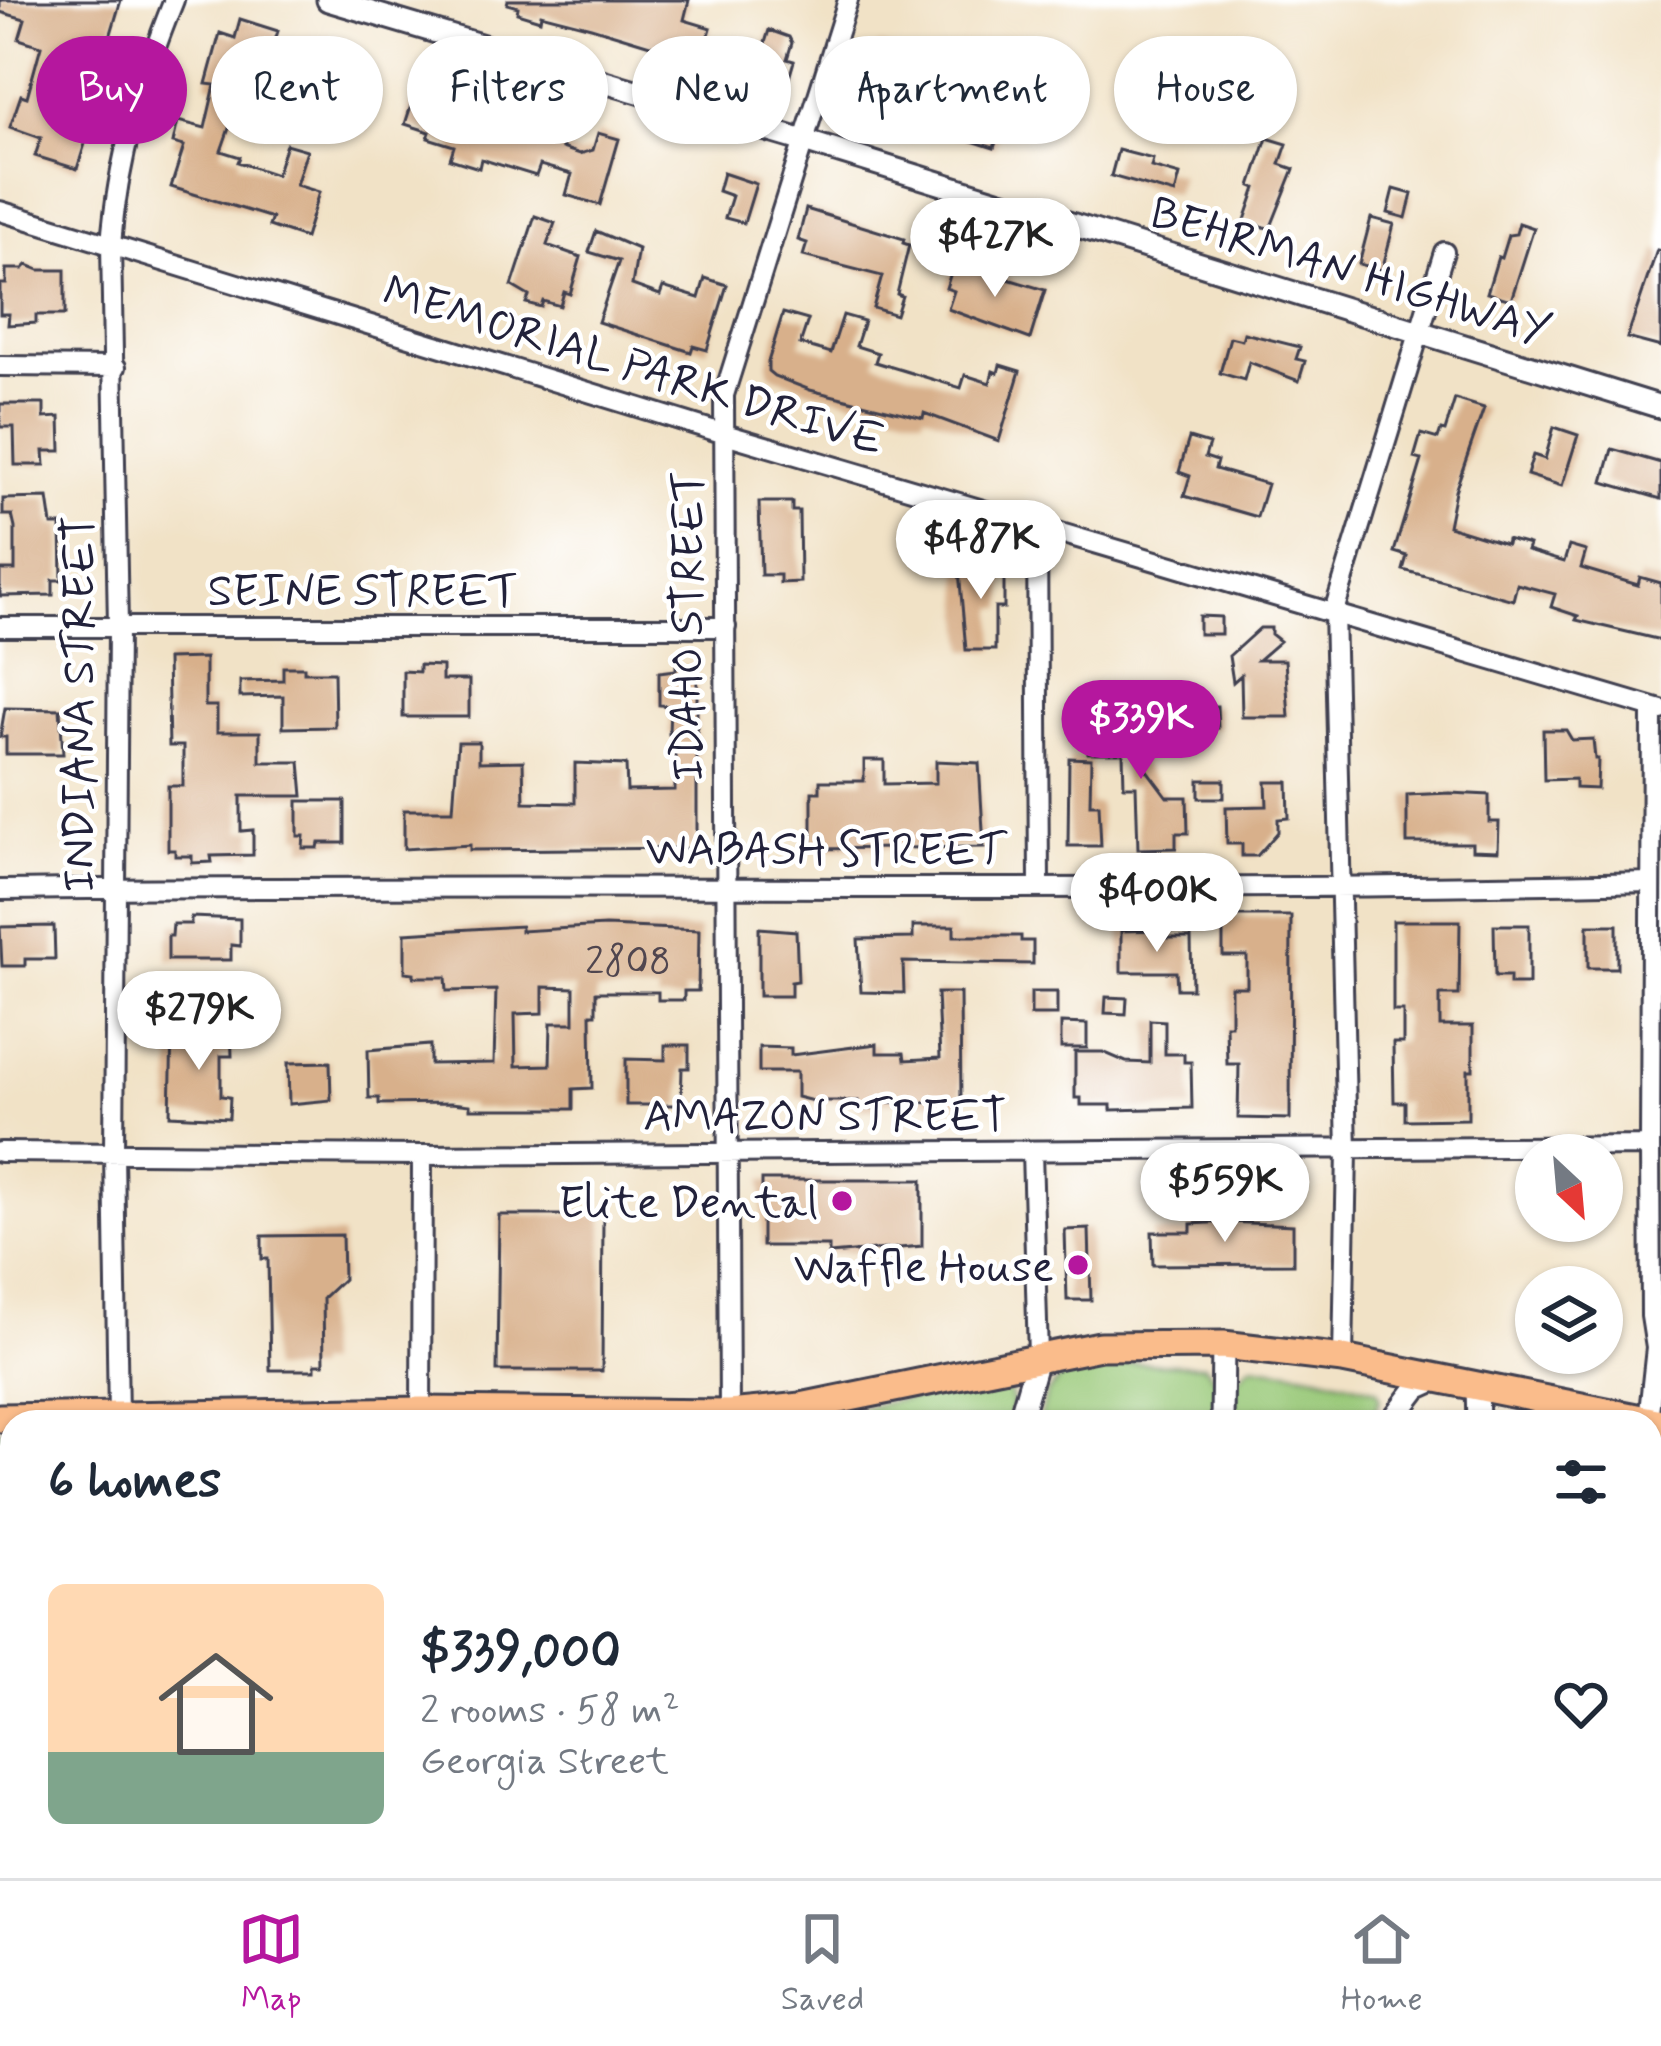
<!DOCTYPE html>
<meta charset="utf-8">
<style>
:root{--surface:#fff;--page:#f6f6f7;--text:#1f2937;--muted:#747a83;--line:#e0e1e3;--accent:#b5179e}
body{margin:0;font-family:Mynerve,sans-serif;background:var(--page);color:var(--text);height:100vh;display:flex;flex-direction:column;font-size:45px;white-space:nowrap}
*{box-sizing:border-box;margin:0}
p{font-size:39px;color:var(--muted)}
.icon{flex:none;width:66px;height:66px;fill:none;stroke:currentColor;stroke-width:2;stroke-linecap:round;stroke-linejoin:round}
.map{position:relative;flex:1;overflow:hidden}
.side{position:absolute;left:0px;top:1410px;width:1662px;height:468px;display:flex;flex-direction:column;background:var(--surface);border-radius:36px 36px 0 0;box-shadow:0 3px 9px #0004}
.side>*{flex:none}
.top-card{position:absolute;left:36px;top:36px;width:1590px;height:108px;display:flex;gap:24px}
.needle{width:78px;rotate:154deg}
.buttons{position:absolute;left:1515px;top:1134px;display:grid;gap:24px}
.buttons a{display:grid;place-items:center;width:108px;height:108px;border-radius:50%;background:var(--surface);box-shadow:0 3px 9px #0004;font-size:60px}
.price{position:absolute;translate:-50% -102px;padding:0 27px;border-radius:42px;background:#fff;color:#222;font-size:39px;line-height:78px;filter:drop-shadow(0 3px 6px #0008)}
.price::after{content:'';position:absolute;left:50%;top:72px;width:36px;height:27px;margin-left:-18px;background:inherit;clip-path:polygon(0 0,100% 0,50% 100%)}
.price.on{background:var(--accent);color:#fff}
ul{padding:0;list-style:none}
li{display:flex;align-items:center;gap:36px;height:300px;padding:0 48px}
li span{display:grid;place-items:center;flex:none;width:336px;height:240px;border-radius:18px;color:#555}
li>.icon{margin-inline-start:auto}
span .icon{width:144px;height:144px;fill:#fffc;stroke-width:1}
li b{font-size:51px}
h2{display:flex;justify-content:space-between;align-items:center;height:144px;padding:0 48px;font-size:51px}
.pill{padding:0 42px;border-radius:54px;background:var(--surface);box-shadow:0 3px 9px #0004;font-size:42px;line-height:108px}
.pill.on{background:var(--accent);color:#fff}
.tab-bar{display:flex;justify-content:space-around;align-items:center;height:168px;border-top:3px solid var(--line);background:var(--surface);font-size:33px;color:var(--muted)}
.tab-bar a{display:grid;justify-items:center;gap:6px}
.tab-bar .on{color:var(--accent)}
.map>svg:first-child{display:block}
.built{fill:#e1d7b7}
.green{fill:#98c877;stroke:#5d7559;stroke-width:3}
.building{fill:#d8b08b;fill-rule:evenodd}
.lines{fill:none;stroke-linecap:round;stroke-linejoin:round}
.minor-casing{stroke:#413f50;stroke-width:24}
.tertiary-casing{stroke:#413f50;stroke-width:27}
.primary-casing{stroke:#413f50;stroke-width:33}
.minor{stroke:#fff;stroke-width:18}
.tertiary{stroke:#fff;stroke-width:21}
.primary{stroke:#fabc8b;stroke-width:27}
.poi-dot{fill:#b5179e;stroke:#fff;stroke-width:4.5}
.labels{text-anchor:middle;stroke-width:9;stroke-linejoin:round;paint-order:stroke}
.number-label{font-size:39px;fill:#50464f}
.street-label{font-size:45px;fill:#22223b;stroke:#fff}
.poi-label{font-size:45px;fill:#22223b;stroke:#fff;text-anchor:end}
</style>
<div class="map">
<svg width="1661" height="1878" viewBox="0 0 1661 1878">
<rect width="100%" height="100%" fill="#fff"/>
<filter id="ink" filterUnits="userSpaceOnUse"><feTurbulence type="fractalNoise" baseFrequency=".00833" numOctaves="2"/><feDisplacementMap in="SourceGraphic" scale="24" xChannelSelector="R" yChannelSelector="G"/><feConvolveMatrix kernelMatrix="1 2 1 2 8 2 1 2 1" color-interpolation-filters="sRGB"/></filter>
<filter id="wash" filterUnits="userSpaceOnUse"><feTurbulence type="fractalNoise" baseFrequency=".004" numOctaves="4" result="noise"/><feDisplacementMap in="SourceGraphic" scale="48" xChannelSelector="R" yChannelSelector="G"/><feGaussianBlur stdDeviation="2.7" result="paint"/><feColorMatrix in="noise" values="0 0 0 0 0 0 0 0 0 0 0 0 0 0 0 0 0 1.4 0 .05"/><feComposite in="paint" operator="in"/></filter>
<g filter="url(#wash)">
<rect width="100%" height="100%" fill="#f1e2c6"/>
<path class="built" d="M12,1600V1827H0V1601Z"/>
<path class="green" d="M1136,1363L1204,1365L1217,1382V1422H1038L1047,1393L1066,1371Z
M1252,1365L1314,1374L1377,1390L1380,1399L1371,1422H1236V1380Z
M992,1382L1009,1390L1013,1404L1008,1422H788Z
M0,1431H12V1480H0Z
M0,1498H12V1556H0Z"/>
<g id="blocks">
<path class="building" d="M0,0H121L96,84L103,87L77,169L35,156L41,138L10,127L21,95L27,97L41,46L19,39L25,19L0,12Z
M508,0H689L684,20L711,28L699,69L675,62L673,52L591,27L541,14L540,20L517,13L518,7L507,4Z
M240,19L278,31L251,116L235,111L221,151L240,157L238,162L276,175L286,144L307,150L296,185L319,192L305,238L269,226L272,218L171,187L184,146L173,143L178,121L205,128L215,85L206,84L220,33L235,38Z
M769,30L789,37L792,43L787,59L794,61L787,85L755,75Z
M879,45L930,60L932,53L993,71L986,95L995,99L990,116L1003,120L994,148L888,114L887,120L859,112Z
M417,87L441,94L443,88L463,94L461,100L522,123L524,117L545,123L543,129L566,136L562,148L580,154L593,150L598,133L619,139L600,205L566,195L572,174L540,165L536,176L481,159L479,168L450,159L454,146L428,138L430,132L405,124Z
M1267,138L1287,144L1280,164L1294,169L1270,229L1245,220L1256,188L1251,186Z
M1118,150L1153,159L1151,167L1180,175L1175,194L1111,176Z
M723,173L756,184L744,223L725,218L732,196L718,191Z
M1394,189L1412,194L1406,218L1388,213Z
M806,209L904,239L903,243L909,245L897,294L902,296L896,315L873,308L882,276L803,256L807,243L798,240Z
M535,216L555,223L547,245L581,257L570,294L564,292L560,306L543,301L541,307L526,303L529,296L512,286Z
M1371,218L1394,224L1382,270L1359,264Z
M1519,223L1534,228L1511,300L1487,293L1498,257L1501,258L1508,235L1516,234Z
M596,231L638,249L632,285L660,295L663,287L699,298L705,278L727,285L707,350L693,346L691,352L598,322L619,261L589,252Z
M1657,250L1661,251V347L1627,338Z
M954,263L1045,290L1030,339L948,309L954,291L946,288Z
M27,265L39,270H65V315H36V323L8,325L9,314H0V284H6V269H23Z
M783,313L808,320L800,344L831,353L843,315L864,321L856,346L878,353L875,362L961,388L965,375L990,383L993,371L998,373L1000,365L1020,371L999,441L924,413L923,418L810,390L774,376L768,371V362Z
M1244,333L1300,347L1296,359L1305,361L1299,381L1249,362L1244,380L1220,373L1230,337L1242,340Z
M1455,399L1484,408L1455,491L1448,526L1506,544L1507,539L1529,545L1527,551L1564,562L1569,546L1586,551L1581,568L1638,585L1640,577L1661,583V640L1576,620L1578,616L1551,607L1555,594L1517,584L1513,600L1403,570L1407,556L1394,552L1422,460L1414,458L1421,434L1438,439L1441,430L1445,431Z
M0,404H44V418L60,417L61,451H44L45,465H15L14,427H0Z
M1554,427L1578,435L1562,486L1527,475L1533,455L1545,459Z
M1189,438L1209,444L1205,457L1217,461L1215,469L1267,484L1257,517L1184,496L1190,476L1179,472Z
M1612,449L1661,463V499L1603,482Z
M48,498L52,525H61L62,580H53V595L0,596V570H15V528L12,515H3V499Z
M759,502H792V511H799L800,582L780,583V575H761Z
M995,554V572H1004V608H995V650H966L959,571H971V556Z
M1199,616L1221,617V634H1199Z
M1260,628H1271V634L1280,641L1258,660H1285L1289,717H1242L1241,675L1233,682L1229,656Z
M205,658V706H217V732H260V762H300L303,796H241V831L253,830V855L211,856L212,862L192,863V856H175V850H168V786H183V746H169L167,659Z
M419,665L442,666V680H469V717H403V671L419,672Z
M676,666H697V848L470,850V845L404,849V810H453L458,742H479V762L523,761L524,802L575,803V763L626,765L627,791L675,790V734H669L670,706L659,705V672L676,670Z
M283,667H304V672H334L335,727L283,728V696L240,697V681L283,680Z
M1201,706H1217L1218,728L1194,729L1193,714L1201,713Z
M5,708L60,709L63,754H6V737H0Z
M1102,714H1137L1136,733H1149V753H1134L1167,797H1187L1188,833H1176V848L1138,849L1136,786H1124L1123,753H1088V731H1097Z
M1543,730H1566L1572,740L1593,739L1595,759H1598L1597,789L1575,788V779L1544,780Z
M1069,758L1091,759L1090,804H1099L1101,846H1068Z
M864,760H884V784L936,783V761L979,763L984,847L812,849V792H820V781H864Z
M1199,780H1224V798H1199Z
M1266,782H1288L1289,818L1278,819V832L1257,856H1242V844H1227L1226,807L1267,806Z
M1450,793L1489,795V822H1499L1498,851L1472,850V843H1407V795Z
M298,801H345V843H319L318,848H303L304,836H298Z
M1223,916H1291L1290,1119L1238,1118L1239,1064H1227L1226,1025H1231V987H1247V956H1223Z
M191,917L240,919V946L231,945V960H168V936H172L173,924H191Z
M1393,921H1460L1459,995H1440V1026H1473V1070H1468V1119L1405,1120V1102H1394L1393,1043H1403V1011H1393Z
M1494,925H1529V984H1510V976H1495Z
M1588,925H1617V968H1588Z
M54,926L55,959H25V966H2L0,927Z
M521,926V931L605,926L699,930L698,991H684V1000H658V992H596V1014H591L592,1088L573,1089V1109H470V1105L451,1103L379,1104V1098H369L368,1050L430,1045V1064L494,1063L496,990L447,991L446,977H414V973L405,972V933ZM543,987L574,988V1023H551L550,1065L516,1066L515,1014L543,1013Z
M913,926H954V936H1021V941H1033V964L903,962L904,993L861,992L858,939L913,938Z
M759,928L796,931L798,981L791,982V996H759Z
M1162,930V938H1191L1192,989H1177L1176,972H1121V931Z
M1031,992H1057V1015H1031Z
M937,993H960L961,1103L880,1102V1109H858V1101H813L797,1097V1072H759V1047L791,1048V1055L877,1044V1053H904L905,1060L940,1058Z
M1106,997L1127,998L1126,1014L1105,1013Z
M235,1020H256V1043H236Z
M1150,1020L1165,1021V1054H1184V1062H1191L1192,1108L1111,1110V1105H1081V1098H1075V1052H1103L1126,1062L1150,1063Z
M1061,1023L1087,1024V1048H1061Z
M231,1029L232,1056H221V1096L230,1097L229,1118L170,1115L172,1030Z
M665,1045H689V1068H682L681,1105H626V1059L665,1060Z
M330,1062L331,1100L289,1104L288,1063Z
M762,1180H922V1246L829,1254V1246H762Z
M499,1215H603L602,1371H497Z
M1228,1222L1293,1225V1264L1153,1265L1152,1232H1191V1224Z
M1089,1229L1091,1300H1067L1065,1230Z
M342,1235L343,1279L323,1298L324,1364H315V1370H270L268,1259H262V1236Z"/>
</g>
</g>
<g filter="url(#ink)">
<use href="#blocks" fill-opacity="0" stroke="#413f50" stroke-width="3"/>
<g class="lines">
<g class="minor-casing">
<path id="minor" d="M0,211L725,434L1661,710
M0,366L116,367
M1037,526L1039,886
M0,627H726
M0,890C551,883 1101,894 1651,882
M0,1152L422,1155L1650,1146
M1032,1152L1038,1356
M1343,1359L1347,1151L1334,611L1444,252
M729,1414L724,395L848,0
M118,1418L114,1152L118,626L111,245C117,160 142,79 174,0
M421,1421L422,1155
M1648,1421L1656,1348L1651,1316L1650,1146L1652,708
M425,1866L430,1878
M371,1878L380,1866"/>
</g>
<g class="tertiary-casing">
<path id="tertiary" d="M328,0L804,141L1661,407
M1477,1388L1478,1422
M1019,1422L1038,1356
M1222,1422L1223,1345
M1391,1422L1417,1388L1439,1378
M1650,1588L1661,1587
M995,1866V1878
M1578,1866L1583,1878
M1629,1866L1634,1878
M1219,1878L1221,1866"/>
</g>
<g class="primary-casing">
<path id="primary" d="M0,1418L422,1411L729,1414L801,1407L1100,1346L1223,1345L1343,1359L1661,1423
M1650,1520H1661
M0,1577H12"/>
</g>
<use href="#minor" class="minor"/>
<use href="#tertiary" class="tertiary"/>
<use href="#primary" class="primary"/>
</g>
</g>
<g class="poi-dot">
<circle cx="842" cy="1201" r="12"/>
<circle cx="1078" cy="1265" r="12"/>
</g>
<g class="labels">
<g class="number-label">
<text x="628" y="973">2808</text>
</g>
<g class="street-label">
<text transform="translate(1351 270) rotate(17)" y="16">BEHRMAN HIGHWAY</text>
<text transform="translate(634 364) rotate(17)" y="16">MEMORIAL PARK DRIVE</text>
<text x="363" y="605">SEINE STREET</text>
<text transform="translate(686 626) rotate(-90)" y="16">IDAHO STREET</text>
<text transform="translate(77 704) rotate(-90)" y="16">INDIANA STREET</text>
<text x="826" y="864">WABASH STREET</text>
<text x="825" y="1130">AMAZON STREET</text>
</g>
<g class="poi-label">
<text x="818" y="1217">Elite Dental</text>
<text x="1054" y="1281">Waffle House</text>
</g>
</g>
</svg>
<div class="buttons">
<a><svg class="needle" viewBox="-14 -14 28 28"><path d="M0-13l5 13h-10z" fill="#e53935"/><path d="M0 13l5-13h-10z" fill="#747a83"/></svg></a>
<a><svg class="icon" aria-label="layers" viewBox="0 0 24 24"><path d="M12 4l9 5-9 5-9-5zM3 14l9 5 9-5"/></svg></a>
</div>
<b class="price" style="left:995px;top:300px">$427K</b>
<b class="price" style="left:981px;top:602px">$487K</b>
<b class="price on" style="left:1141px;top:782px">$339K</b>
<b class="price" style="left:1157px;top:955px">$400K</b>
<b class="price" style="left:199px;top:1073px">$279K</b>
<b class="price" style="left:1225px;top:1245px">$559K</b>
<div class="top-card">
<a class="pill on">Buy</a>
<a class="pill">Rent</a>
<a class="pill">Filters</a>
<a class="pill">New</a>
<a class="pill">Apartment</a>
<a class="pill">House</a>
</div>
<section class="side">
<h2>6 homes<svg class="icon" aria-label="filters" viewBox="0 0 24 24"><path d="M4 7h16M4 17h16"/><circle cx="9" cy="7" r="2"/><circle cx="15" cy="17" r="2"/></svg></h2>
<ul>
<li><span style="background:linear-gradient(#ffd9b3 70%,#7fa58c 0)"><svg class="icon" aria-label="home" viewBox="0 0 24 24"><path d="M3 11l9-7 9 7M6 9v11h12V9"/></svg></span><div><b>$339,000</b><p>2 rooms · 58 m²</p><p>Georgia Street</p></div><svg class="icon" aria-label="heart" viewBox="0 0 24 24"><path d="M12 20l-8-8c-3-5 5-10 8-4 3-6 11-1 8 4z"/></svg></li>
</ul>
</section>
</div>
<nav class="tab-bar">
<a class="on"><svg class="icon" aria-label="map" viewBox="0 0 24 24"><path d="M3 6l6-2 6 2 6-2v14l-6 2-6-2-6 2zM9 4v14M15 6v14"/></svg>Map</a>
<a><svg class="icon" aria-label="saved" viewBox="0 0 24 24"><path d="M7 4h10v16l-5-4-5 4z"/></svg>Saved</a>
<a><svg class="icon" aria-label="home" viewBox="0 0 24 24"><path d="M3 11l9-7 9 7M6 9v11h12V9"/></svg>Home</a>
</nav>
